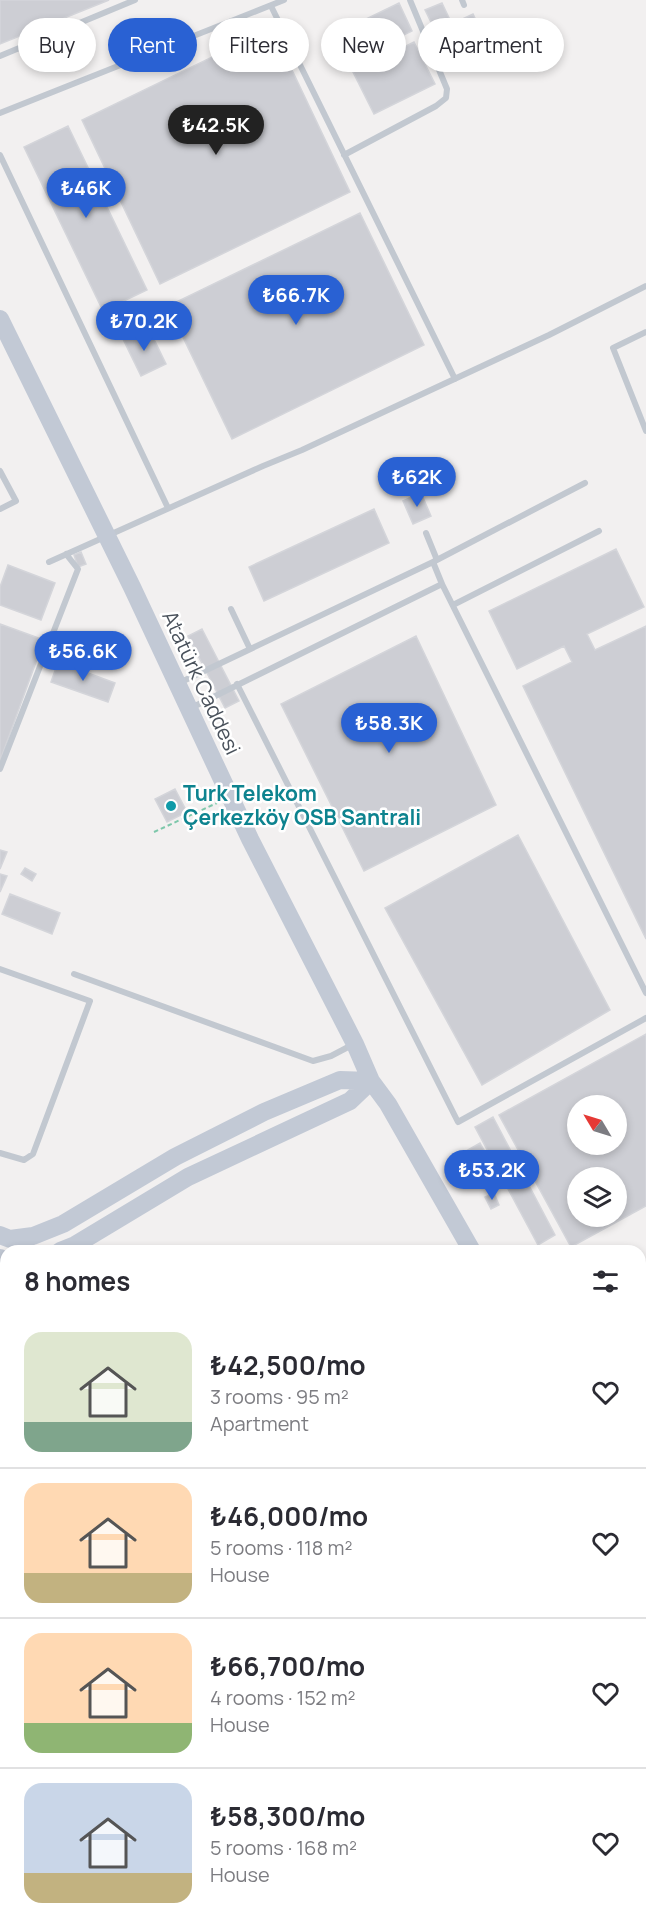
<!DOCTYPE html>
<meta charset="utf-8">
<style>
:root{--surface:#fff;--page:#f2f2f3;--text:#2b2b33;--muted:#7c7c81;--line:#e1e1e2;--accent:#2961d3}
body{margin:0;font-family:Manrope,sans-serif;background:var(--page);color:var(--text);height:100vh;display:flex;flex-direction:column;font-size:22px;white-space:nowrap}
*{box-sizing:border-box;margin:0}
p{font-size:20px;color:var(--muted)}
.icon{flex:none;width:33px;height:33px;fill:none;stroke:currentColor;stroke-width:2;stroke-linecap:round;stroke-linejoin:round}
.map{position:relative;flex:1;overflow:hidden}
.side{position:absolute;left:0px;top:1245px;width:646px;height:686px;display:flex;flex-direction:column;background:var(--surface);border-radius:18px 18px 0 0;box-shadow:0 3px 9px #0003}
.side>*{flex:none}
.banner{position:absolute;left:18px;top:18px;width:610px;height:54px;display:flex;gap:12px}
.needle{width:39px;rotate:308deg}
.buttons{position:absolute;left:567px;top:1095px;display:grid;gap:12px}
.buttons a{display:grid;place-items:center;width:60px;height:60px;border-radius:50%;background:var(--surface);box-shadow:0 3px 9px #0003;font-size:30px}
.price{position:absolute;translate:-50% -51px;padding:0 14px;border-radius:21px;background:var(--accent);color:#fff;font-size:20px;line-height:39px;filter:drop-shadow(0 2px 3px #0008)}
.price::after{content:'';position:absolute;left:50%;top:36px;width:18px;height:14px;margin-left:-9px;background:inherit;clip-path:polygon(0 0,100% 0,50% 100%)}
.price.active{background:#222;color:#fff}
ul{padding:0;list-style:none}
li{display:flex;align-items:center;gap:18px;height:150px;padding:0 24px}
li+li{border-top:2px solid var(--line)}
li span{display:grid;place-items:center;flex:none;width:168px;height:120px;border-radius:18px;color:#555}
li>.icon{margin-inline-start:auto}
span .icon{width:72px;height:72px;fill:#fffc;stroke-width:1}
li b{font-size:26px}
h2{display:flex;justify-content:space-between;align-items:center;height:72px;padding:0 24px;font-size:26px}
.pill{padding:0 21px;border-radius:27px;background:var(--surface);box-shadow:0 3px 9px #0003;font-size:21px;line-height:54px}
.pill.active{background:var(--accent);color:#fff}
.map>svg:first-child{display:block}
.building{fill:#cdced4;stroke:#d4d5da;stroke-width:1.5;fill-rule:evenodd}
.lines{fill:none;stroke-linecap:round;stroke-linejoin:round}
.path{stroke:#7dc7aa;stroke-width:2;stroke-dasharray:4.5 3;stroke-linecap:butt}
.lane{stroke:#c2c8d0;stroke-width:6}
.street{stroke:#c2c8d0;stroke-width:12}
.secondary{stroke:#c2c9d5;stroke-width:18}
.culture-dot{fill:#0f9aa8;stroke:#fff;stroke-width:2}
.labels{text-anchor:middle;stroke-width:5;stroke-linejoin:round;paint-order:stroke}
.street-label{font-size:21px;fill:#49515b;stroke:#fff}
.culture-label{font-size:21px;font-weight:bold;fill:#0d838f;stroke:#fff;text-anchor:start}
</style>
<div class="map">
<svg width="646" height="1930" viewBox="0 0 646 1930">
<rect width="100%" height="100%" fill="#f2f0f0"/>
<path class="building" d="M0,0H109L0,44Z
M399,3L412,31L349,62L335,34Z
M442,3L452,24L473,14L485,39L448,57L425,10Z
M272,28L350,192L160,284L82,120Z
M414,42L435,84L374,114L353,72Z
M68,126L147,290L103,311L24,147Z
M360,213L424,345L232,439L168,306Z
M148,327L166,364L141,376L123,339Z
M421,493L431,516L413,524L403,501Z
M374,509L389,543L264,601L249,567Z
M616,549L644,607L587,634L595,650L646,626V939L523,686L572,662L564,646L517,669L489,611Z
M81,552L86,564L78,567L74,555Z
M8,565L55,583L41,620L0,605V587Z
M0,624L44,640L0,761Z
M202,629L239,701L225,708L188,636Z
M416,636L496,805L364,871L281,704Z
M58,662L115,683L108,702L51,682Z
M175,789L187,812L167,822L155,799Z
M518,835L610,1010L482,1085L385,908Z
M0,850L7,852L0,869Z
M25,868L36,874L32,881L21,874Z
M0,874L7,876L0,892Z
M10,894L60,913L52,934L2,914Z
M646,1034V1206L571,1247L499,1115ZM578,1106H616V1144H578ZM578,1178H616V1216H578Z
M493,1117L555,1235L538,1245L475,1127Z
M480,1143L504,1185L490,1193L466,1151Z
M494,1193L499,1205L491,1209L485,1197Z
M6,1329V1340L0,1341V1330Z
M0,1358H6V1391L0,1390Z
M0,1403H6V1425H0Z
M0,1454H6V1475L0,1474Z
M6,1481V1496H0V1482Z
M0,1518H6V1538H2Z
M646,1863V1930H538L545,1924H640V1866Z"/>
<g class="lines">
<path class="path" d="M154,832L217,803"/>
<path class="lane" d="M462,0L464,5
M271,6L455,379
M0,56L135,0
M0,113L284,0
M0,155L168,508
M344,155L436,106L446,98L447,89L410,0
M646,332L613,348L646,431
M0,471L16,501L0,509
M426,533L437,560
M49,562L263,466L302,450L549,335L646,286
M433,562L585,483
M442,584L646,993
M453,605L599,531
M231,609L250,649
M179,683L433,562L442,584L191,708
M237,684L458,1122L646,1018
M0,769L78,569L66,554
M0,969L90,1001L33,1154L24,1160L0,1153
M74,974L313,1061L331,1056L352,1045"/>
<path class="street" d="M0,1347H6
M0,1706L5,1903"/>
<path class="secondary" d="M0,319L132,587L250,839L355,1044L371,1081L388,1104L472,1251
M0,1235L10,1239L33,1236L63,1224L175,1157L264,1112L340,1080L371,1081
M60,1251L75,1245L188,1177L350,1101L371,1081
M0,1258L6,1260
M0,1546L6,1545
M640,1547L646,1557
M640,1776L646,1773
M245,1924L246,1930
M459,1930L464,1927"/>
</g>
<circle class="culture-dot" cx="171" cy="806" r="6"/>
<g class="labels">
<g class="street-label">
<text transform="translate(201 683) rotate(65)" y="7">Atatürk Caddesi</text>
</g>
<g class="culture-label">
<text x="183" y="801">Turk Telekom<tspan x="183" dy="24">Çerkezköy OSB Santrali</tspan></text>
</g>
</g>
</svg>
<div class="buttons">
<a><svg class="needle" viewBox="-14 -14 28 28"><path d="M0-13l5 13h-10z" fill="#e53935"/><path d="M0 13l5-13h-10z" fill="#7c7c81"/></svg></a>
<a><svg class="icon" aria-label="layers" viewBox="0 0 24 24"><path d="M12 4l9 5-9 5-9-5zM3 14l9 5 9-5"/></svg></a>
</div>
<b class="price active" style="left:216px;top:156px">₺42.5K</b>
<b class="price" style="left:86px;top:219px">₺46K</b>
<b class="price" style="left:296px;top:326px">₺66.7K</b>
<b class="price" style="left:144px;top:352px">₺70.2K</b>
<b class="price" style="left:417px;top:508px">₺62K</b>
<b class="price" style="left:83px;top:682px">₺56.6K</b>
<b class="price" style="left:389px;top:754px">₺58.3K</b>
<b class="price" style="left:492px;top:1201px">₺53.2K</b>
<div class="banner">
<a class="pill">Buy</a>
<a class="pill active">Rent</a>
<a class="pill">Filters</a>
<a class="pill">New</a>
<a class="pill">Apartment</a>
</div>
<section class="side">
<h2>8 homes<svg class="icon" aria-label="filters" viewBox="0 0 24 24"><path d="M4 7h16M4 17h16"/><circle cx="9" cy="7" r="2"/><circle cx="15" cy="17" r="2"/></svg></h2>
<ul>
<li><span style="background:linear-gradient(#dfe7d0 75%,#7fa58c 0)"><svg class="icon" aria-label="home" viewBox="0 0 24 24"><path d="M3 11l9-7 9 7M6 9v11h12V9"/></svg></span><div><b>₺42,500/mo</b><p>3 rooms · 95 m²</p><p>Apartment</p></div><svg class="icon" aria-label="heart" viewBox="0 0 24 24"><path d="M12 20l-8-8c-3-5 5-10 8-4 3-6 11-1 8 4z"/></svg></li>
<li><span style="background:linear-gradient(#ffd9b3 75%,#c2b280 0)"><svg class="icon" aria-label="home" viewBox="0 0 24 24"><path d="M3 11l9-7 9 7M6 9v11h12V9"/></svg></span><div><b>₺46,000/mo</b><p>5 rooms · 118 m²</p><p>House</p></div><svg class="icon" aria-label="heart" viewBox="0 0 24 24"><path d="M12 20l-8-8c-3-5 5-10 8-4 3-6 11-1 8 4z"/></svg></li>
<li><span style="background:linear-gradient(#ffd9b3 75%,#8fb573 0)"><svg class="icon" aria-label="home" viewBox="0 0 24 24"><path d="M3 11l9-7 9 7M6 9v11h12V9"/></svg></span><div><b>₺66,700/mo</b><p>4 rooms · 152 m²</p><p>House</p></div><svg class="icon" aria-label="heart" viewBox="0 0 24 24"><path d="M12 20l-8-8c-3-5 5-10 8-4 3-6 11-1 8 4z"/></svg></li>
<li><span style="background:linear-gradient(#c9d6e8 75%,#c2b280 0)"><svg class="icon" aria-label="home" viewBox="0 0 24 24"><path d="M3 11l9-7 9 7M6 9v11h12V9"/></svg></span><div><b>₺58,300/mo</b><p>5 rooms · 168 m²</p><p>House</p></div><svg class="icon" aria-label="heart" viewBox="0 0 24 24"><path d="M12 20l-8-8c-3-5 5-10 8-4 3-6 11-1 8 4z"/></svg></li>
</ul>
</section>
</div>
